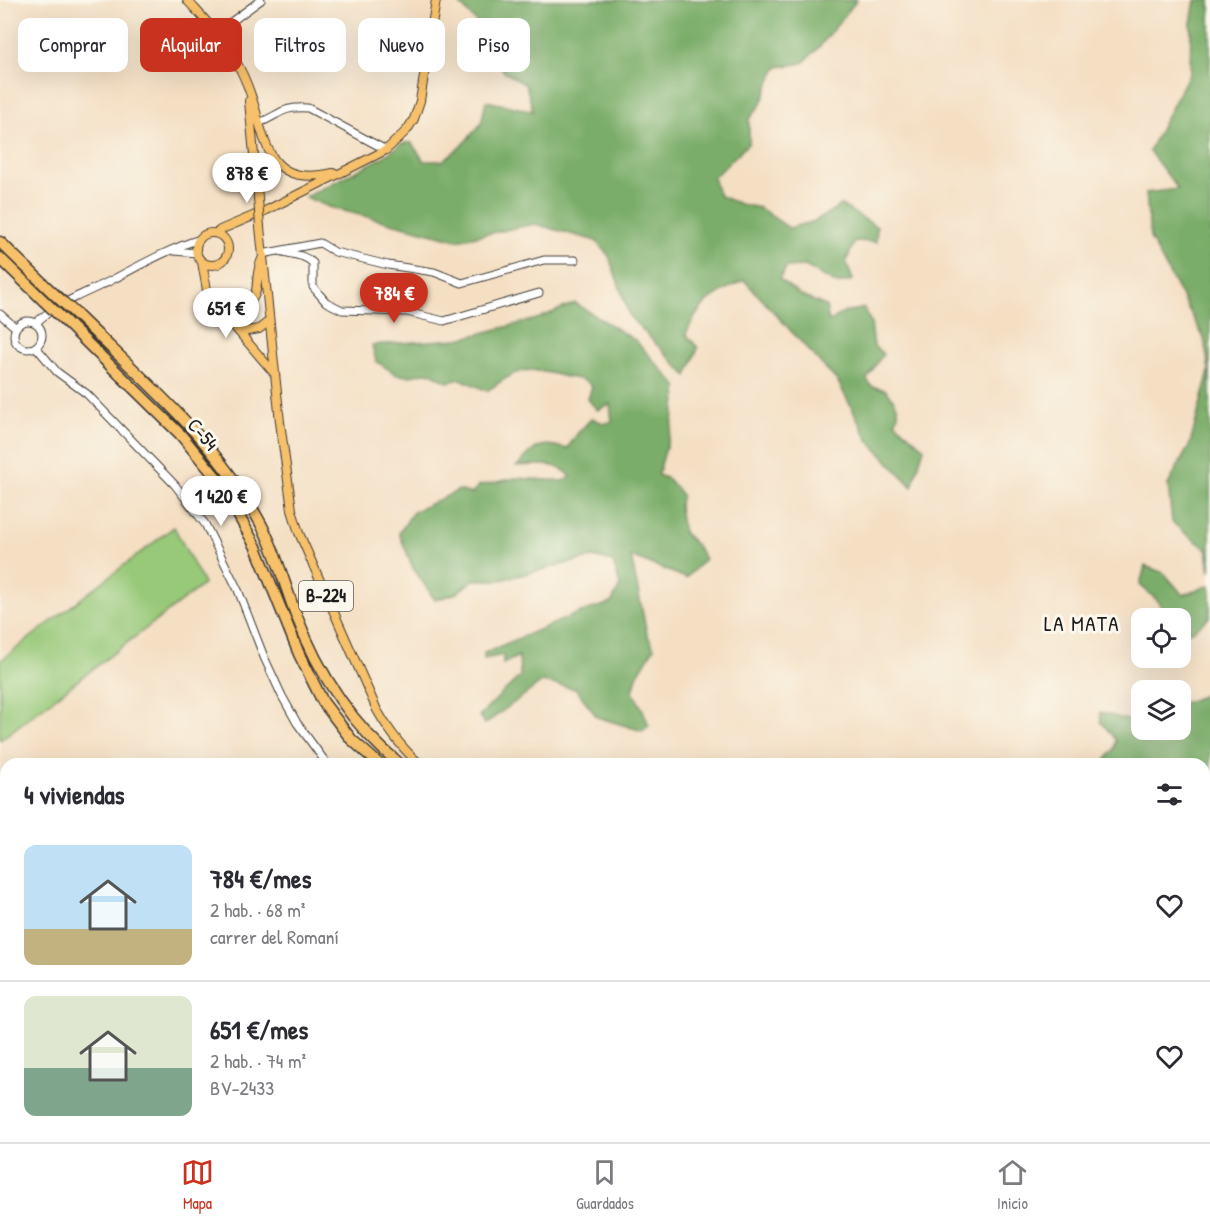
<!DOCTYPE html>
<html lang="es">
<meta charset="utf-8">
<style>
:root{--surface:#fff;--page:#f7f7f7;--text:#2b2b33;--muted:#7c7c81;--line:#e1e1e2;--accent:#c8321e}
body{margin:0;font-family:"Patrick Hand",sans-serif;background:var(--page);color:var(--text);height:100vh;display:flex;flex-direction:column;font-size:22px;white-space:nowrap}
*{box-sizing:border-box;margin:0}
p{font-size:20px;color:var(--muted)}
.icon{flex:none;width:33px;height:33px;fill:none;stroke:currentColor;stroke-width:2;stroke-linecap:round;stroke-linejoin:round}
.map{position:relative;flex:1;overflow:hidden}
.details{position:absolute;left:0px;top:758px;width:1210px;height:386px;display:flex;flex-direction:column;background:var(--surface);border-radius:18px 18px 0 0;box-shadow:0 6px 24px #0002}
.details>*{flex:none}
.banner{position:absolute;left:18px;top:18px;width:600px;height:54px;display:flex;gap:12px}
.tools{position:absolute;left:1131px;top:608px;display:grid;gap:12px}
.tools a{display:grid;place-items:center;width:60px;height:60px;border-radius:12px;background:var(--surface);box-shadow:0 6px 24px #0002;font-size:30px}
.price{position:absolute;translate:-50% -51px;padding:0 14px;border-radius:21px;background:#fff;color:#222;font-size:20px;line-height:39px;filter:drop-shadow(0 2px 3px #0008)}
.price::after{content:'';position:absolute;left:50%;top:36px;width:18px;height:14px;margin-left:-9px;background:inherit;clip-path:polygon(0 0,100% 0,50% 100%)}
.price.selected{background:var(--accent);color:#fff}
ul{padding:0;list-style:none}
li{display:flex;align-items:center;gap:18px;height:150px;padding:0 24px}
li+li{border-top:2px solid var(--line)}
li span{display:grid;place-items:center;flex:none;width:168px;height:120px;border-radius:12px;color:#555}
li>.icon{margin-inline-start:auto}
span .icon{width:72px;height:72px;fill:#fffc;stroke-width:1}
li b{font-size:26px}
h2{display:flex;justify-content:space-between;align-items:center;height:72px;padding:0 24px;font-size:26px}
.pill{padding:0 21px;border-radius:12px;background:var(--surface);box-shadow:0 6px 24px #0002;font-size:21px;line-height:54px}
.pill.selected{background:var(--accent);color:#fff}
.menu{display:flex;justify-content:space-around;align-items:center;height:84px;border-top:2px solid var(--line);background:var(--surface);font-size:16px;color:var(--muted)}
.menu a{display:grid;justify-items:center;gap:3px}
.menu .selected{color:var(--accent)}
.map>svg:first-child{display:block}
.green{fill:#98c979;stroke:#5a724a;stroke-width:1.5}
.forest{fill:#7aad69;stroke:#4b6442;stroke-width:1.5}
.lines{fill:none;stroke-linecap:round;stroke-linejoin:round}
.minor-casing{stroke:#3c3935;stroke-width:9}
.major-casing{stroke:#3c3935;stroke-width:10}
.highway-casing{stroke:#3c3935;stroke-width:13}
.minor{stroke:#fff;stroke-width:7}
.major{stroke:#f7c06b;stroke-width:8}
.highway{stroke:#f7c06b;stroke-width:10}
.rail-casing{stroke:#1c1c1c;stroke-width:4.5}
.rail{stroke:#fbf7ec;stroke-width:2;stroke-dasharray:7;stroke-linecap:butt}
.major-bridge-casing{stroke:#3c3935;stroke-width:10;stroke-linecap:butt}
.highway-bridge-casing{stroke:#3c3935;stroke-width:13;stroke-linecap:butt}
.major-bridge{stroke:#f7c06b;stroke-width:8}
.highway-bridge{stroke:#f7c06b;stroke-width:10}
.labels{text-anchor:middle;stroke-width:6;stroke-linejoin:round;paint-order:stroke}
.shield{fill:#fbf7ec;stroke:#5f5e5a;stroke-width:1.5}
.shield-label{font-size:18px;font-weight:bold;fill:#1c1c1c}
.street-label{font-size:20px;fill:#1c1c1c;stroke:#fbf7ec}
.neighbourhood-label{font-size:21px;letter-spacing:1.5px;fill:#1c1c1c;stroke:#fbf7ec}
</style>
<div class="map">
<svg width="1210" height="1142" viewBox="0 0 1210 1142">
<rect width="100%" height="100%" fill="#fbf7ec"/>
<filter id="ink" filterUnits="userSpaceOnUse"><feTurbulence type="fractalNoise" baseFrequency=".0167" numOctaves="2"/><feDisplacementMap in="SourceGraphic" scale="12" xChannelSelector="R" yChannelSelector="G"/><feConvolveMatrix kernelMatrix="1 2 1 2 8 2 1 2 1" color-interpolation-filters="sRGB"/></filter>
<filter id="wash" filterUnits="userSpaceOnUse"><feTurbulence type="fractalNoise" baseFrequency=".008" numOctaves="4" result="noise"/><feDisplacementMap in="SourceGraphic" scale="24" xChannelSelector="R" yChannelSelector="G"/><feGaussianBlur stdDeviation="1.35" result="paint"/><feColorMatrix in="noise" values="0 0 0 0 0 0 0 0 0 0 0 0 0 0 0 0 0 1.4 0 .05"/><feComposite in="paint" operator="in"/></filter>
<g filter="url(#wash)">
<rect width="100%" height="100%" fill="#f4dfc3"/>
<path class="green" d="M174,527L204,584L0,740V661Z"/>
<path class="forest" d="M456,0H857L821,45L803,63L778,67L770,81L761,104L749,119V143L713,178L720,196L740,204L760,208L789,228L815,221L841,205L877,227L876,242L855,241L846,262L853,280L837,284L805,266L787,267L779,279L802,296L826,306L829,322L842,313L864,308L871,323L874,346L883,354L867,379L871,386L886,390C894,400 903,410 895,422L924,448L912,487L869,441L838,382L744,280C713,296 701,300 686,334L698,348L687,376L630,317L609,256L596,241L535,224L457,240L329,207L305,197L380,159L401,144L411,142L424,161H442L460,147L481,124L486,101L533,111L526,85L504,72L483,37L485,31Z
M1195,0H1210V572L1207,549L1187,535L1172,522L1168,485L1190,444L1209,371L1204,338L1150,238L1146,193L1178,189L1149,151L1190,72L1191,23Z
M575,303L635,340L678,387L672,427L658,475L668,479L682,495L679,506L683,532L696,545L705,559L686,578L631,556L647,634L654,648L637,676L633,692L643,710L649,726L642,731L597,717L576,689L542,682L485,724L479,716L520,676L519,656L503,664V655L484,659V653L581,612L611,603L620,585L613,562L593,557L501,580H473L457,593L435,600L413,568L399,533L413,512L459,490L472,494L478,486L516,478L563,481L571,477C559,461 536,465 517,466C536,447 539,440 567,449L577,434L592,418L603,423L612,422L610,404L597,410L588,399L592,386C582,377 574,379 562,376C523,366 520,368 487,391L461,379L448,382L429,372L410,376L397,375L376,361L372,345L459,339L537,319Z
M1145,566L1164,573L1183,595L1210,585V617L1193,631L1181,633L1180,618H1165L1159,602L1140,585Z
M1210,693V981L1204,980V764L1103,763L1114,749L1116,740L1101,722L1100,712L1141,724L1142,729H1180L1181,704Z
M0,1108L6,1110V1137H86L97,1142H0Z
M123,1137H217L219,1142H117Z"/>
</g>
<g filter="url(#ink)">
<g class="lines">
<g class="minor-casing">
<path id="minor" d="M216,33L261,0
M259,123C280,115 281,106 308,108L386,150
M174,251L197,253
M279,251C292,255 304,254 313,263V287L326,302L342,310L407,312L444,321L539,293
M262,254L320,243L335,252L388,265L434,272L462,283L544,260H575
M0,314L15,327
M14 335a14 14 0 1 1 28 0a14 14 0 1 1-28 0Z
M36,323C55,304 84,294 108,282C137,267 168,249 200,239
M36,347L57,372L87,394L175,485L205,524L238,590L264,657L282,696L297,723L327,764
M588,1137L589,1142"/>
</g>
<g class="major-casing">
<path id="major" d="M187,0C205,20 226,41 238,65C245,78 251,94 255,108C268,156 275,185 333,173
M249,101L258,198
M260,227L280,422L292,510L299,533L377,710C389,731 401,748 420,764
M196 249a16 16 0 1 1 32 0a16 16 0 1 1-32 0Z
M217,233L220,230L267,210L386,150L407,130L414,119L420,101L436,0
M202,262L208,296L274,373
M212,295C220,303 228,307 240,310C266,293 251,283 262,259
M240,310C235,318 239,326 247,331L259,329L268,322
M720,1142L724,1137"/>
</g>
<g class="highway-casing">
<path id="highway" d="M0,242L54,294
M0,258L44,301
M75,313C139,376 211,436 256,515C274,545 283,580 295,612C317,670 351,725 400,764
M65,321L180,434L220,482L256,547L299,654L323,702L351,739L379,764
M635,1137L639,1142
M678,1137L683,1142"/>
</g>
<use href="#minor" class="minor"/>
<use href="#major" class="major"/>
<use href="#highway" class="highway"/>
<g class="rail-casing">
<path id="rail" d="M0,982L6,986
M345,1137L358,1142"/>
</g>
<use href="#rail" class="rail"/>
<g class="major-bridge-casing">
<path id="major-bridge" d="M258,198L260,227"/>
</g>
<g class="highway-bridge-casing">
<path id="highway-bridge" d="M54,294L75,313
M44,301L65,321"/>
</g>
<use href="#major-bridge" class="major-bridge"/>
<use href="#highway-bridge" class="highway-bridge"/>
</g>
</g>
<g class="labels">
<rect class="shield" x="299" y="581" width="54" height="30" rx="4.5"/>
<g class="shield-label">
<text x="326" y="602">B-224</text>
</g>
<g class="street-label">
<text transform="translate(203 434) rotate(49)" y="7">C-54</text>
</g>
<g class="neighbourhood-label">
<text x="1082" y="631">LA MATA</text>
</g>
</g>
</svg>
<div class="tools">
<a><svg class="icon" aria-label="locate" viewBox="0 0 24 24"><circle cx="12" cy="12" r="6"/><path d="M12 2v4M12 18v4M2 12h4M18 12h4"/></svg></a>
<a><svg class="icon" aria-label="layers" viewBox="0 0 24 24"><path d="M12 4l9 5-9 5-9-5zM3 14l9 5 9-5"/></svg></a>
</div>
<b class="price" style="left:247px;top:204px">878 €</b>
<b class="price selected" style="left:394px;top:324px">784 €</b>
<b class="price" style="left:226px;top:339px">651 €</b>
<b class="price" style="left:221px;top:527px">1 420 €</b>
<div class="banner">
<a class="pill">Comprar</a>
<a class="pill selected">Alquilar</a>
<a class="pill">Filtros</a>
<a class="pill">Nuevo</a>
<a class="pill">Piso</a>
</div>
<section class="details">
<h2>4 viviendas<svg class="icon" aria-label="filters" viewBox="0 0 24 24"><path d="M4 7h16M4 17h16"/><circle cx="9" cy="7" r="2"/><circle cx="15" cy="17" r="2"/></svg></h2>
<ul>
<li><span style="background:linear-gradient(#bfe0f5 70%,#c2b280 0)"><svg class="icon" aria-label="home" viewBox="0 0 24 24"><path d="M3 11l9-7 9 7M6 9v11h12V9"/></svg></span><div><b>784 €/mes</b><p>2 hab. · 68 m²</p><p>carrer del Romaní</p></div><svg class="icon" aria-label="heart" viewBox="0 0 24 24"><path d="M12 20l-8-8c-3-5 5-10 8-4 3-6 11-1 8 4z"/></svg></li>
<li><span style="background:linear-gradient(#dfe7d0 60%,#7fa58c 0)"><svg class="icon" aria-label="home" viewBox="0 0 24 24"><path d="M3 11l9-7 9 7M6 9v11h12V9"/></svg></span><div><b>651 €/mes</b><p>2 hab. · 74 m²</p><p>BV-2433</p></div><svg class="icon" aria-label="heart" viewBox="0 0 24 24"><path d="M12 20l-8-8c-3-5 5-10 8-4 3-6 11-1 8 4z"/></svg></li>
</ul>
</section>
</div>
<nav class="menu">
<a class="selected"><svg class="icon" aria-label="map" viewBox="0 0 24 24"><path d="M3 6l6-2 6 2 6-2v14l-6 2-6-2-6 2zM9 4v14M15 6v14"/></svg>Mapa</a>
<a><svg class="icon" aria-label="saved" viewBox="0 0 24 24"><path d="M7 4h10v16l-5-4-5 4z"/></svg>Guardados</a>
<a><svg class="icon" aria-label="home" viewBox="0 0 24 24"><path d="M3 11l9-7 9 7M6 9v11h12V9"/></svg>Inicio</a>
</nav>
